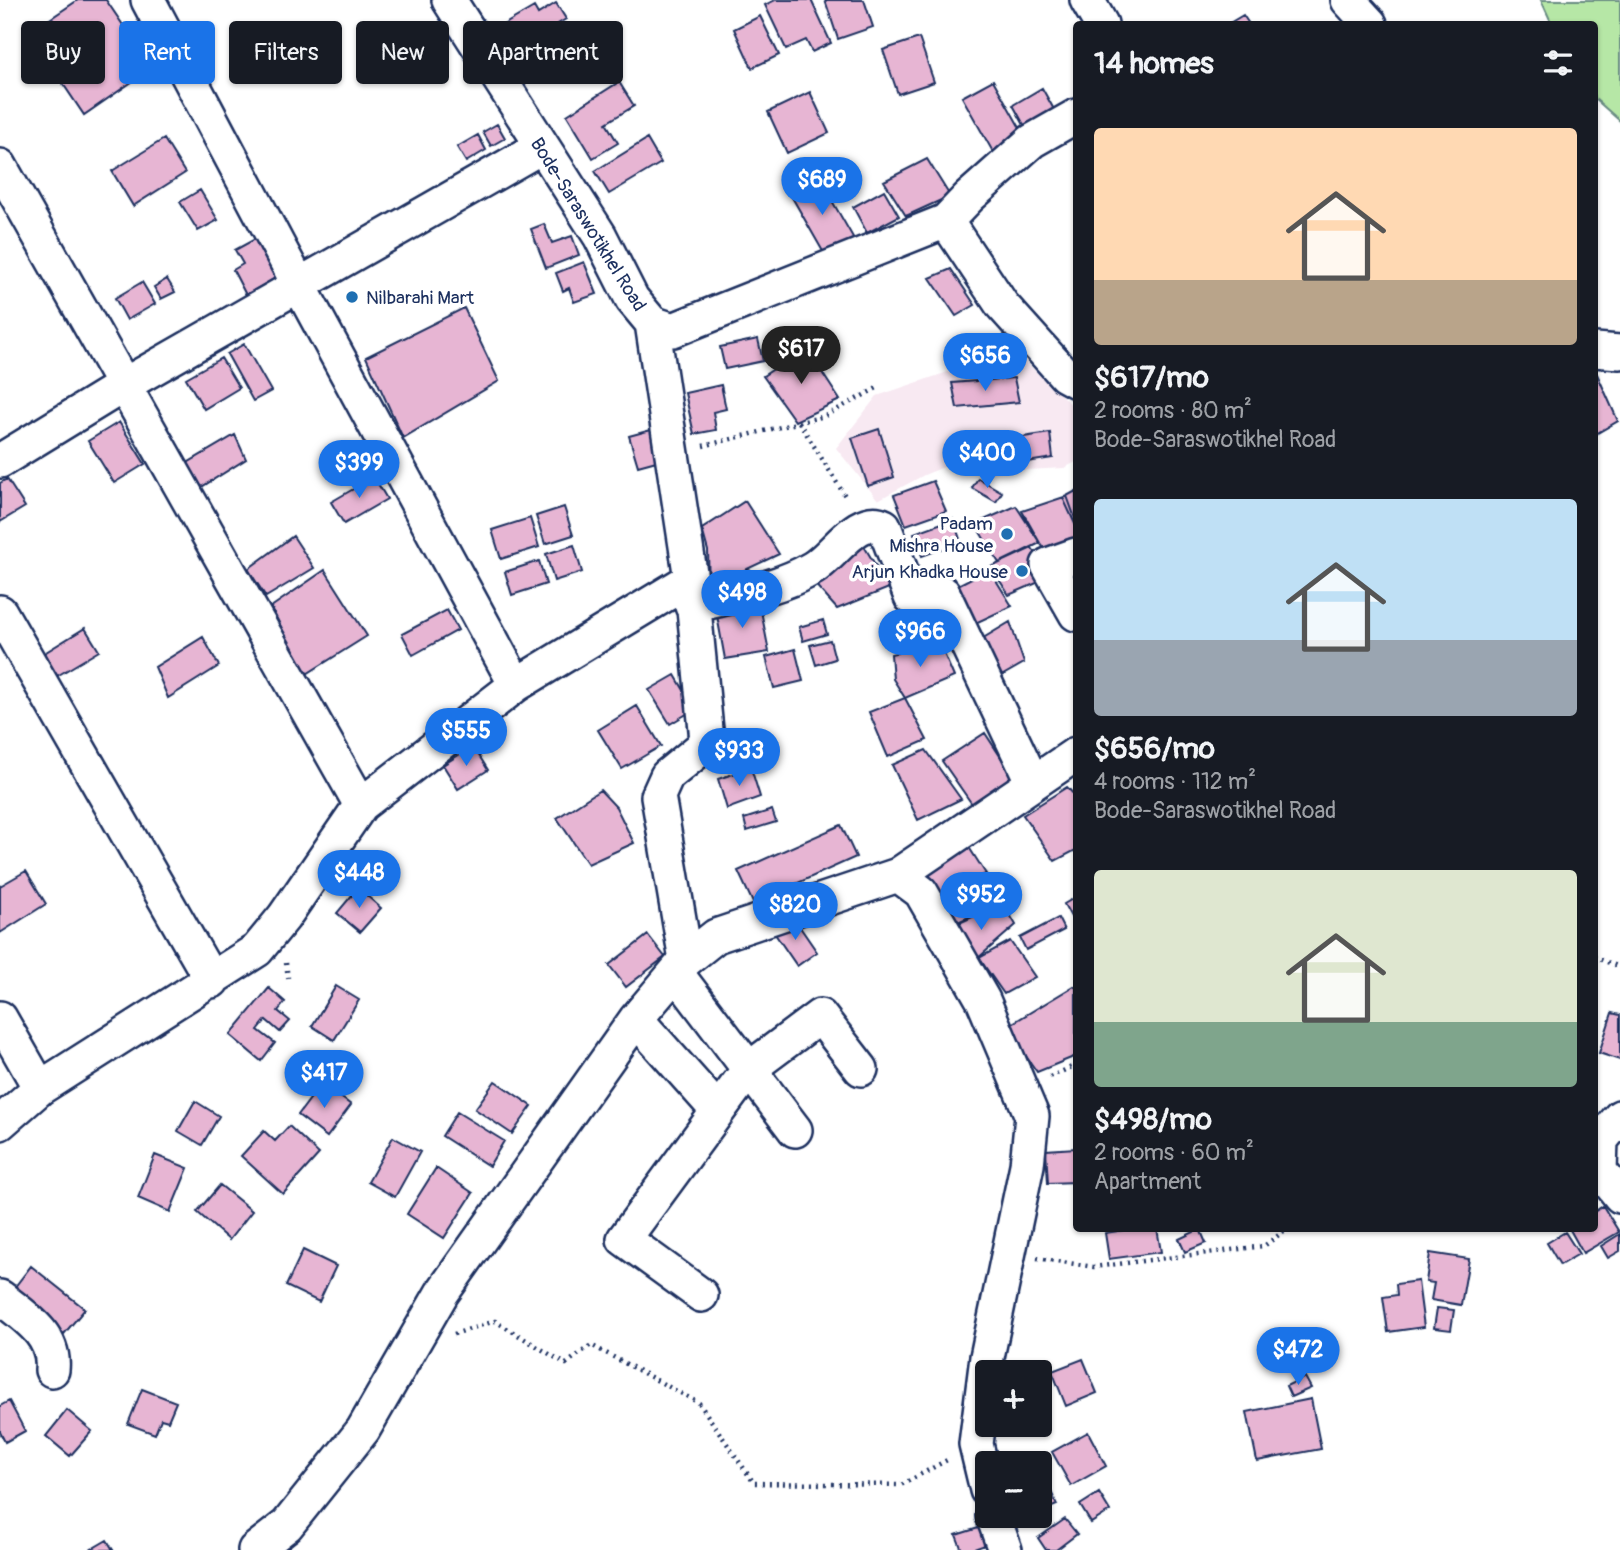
<!DOCTYPE html>
<meta charset="utf-8">
<style>
:root{--surface:#171b24;--page:#242831;--text:#f1f3f6;--muted:#9ea1a6;--accent:#1a73e8}
body{margin:0;font-family:Pangolin,sans-serif;background:var(--page);color:var(--text);height:100vh;display:flex;flex-direction:column;font-size:26px;white-space:nowrap}
*{box-sizing:border-box;margin:0}
p{font-size:23px;color:var(--muted)}
.icon{flex:none;width:38px;height:38px;fill:none;stroke:currentColor;stroke-width:2;stroke-linecap:round;stroke-linejoin:round}
.map{position:relative;flex:1;overflow:hidden}
.drawer{position:absolute;left:1073px;top:21px;width:525px;height:1211px;display:flex;flex-direction:column;background:var(--surface);border-radius:7px;box-shadow:0 2px 5px #0004}
.drawer>*{flex:none}
.banner{position:absolute;left:21px;top:21px;width:665px;height:63px;display:flex;gap:14px}
.buttons{position:absolute;left:975px;top:1360px;display:grid;gap:14px}
.buttons a{display:grid;place-items:center;width:77px;height:77px;border-radius:7px;background:var(--surface);box-shadow:0 2px 5px #0004;font-size:35px}
.price{position:absolute;translate:-50% -60px;padding:0 16px;border-radius:24px;background:var(--accent);color:#fff;font-size:23px;line-height:46px;filter:drop-shadow(0 2px 4px #0008)}
.price::after{content:'';position:absolute;left:50%;top:42px;width:21px;height:16px;margin-left:-10px;background:inherit;clip-path:polygon(0 0,100% 0,50% 100%)}
.price.on{background:#222;color:#fff}
ul{padding:0;list-style:none}
li{display:grid;align-content:center;gap:14px;height:371px;padding:0 21px}
li span{display:grid;place-items:center;height:217px;border-radius:7px;color:#555}
li>.icon{margin-inline-start:auto}
span .icon{width:126px;height:126px;fill:#fffc;stroke-width:1}
li b{font-size:30px}
h2{display:flex;justify-content:space-between;align-items:center;height:84px;padding:0 21px;font-size:30px}
.chip{padding:0 24px;border-radius:7px;background:var(--surface);box-shadow:0 2px 5px #0004;font-size:24px;line-height:63px}
.chip.on{background:var(--accent);color:#fff}
.map>svg:first-child{display:block}
.built{fill:#f8e9f2}
.green{fill:#b6e7a6;stroke:#688b82;stroke-width:2}
.building{fill:#e7b5d3;stroke:#1b2f5e;stroke-width:2}
.lines{fill:none;stroke-linecap:round;stroke-linejoin:round}
.minor-casing{stroke:#1b2f5e;stroke-width:38}
.path{stroke:#1b2f5e;stroke-width:4.5;stroke-dasharray:2 5;stroke-linecap:butt}
.minor{stroke:#fff;stroke-width:33}
.poi-dot{fill:#1f6fb2;stroke:#fff;stroke-width:2.5}
.labels{text-anchor:middle;stroke-width:7;stroke-linejoin:round;paint-order:stroke}
.street-label{font-size:19px;fill:#1b2f5e;stroke:#fff}
.poi-label{font-size:19px;fill:#1b2f5e;stroke:#fff;text-anchor:end}
</style>
<div class="map">
<svg width="1620" height="1550" viewBox="0 0 1620 1550">
<rect width="100%" height="100%" fill="#fff"/>
<filter id="ink" filterUnits="userSpaceOnUse"><feTurbulence type="fractalNoise" baseFrequency=".0143" numOctaves="2"/><feDisplacementMap in="SourceGraphic" scale="14" xChannelSelector="R" yChannelSelector="G"/><feConvolveMatrix kernelMatrix="1 2 1 2 8 2 1 2 1" color-interpolation-filters="sRGB"/></filter>
<g filter="url(#ink)">
<path class="built" d="M1013,350L1076,409V462L1064,468L990,472L956,462L924,475L878,500L836,448L877,396Z"/>
<path class="green" d="M1541,0H1620V121L1594,98V24H1552Z"/>
<path class="building" d="M78,0H106L152,68L84,115L29,33Z
M775,0H811L831,43L812,52L806,40L786,49L765,5Z
M825,0H864L873,27L838,39Z
M556,3L566,19L507,55L493,31L534,7L538,14Z
M1243,15L1249,24H1228Z
M760,16L779,55L752,68L734,29Z
M919,38L934,82L898,94L883,50Z
M993,80L1028,142L997,159L962,97Z
M619,82L634,106L606,123L618,143L593,158L567,115Z
M1042,88L1057,115L1028,132L1013,105Z
M810,92L829,133L787,153L768,112Z
M497,124L505,138L491,146L483,132Z
M478,135L486,150L466,162L457,147Z
M164,139L185,173L133,206L112,171Z
M647,139L661,163L609,194L595,171Z
M927,159L950,196L906,216L884,181Z
M807,172L817,188L823,185L858,246L829,262L785,185Z
M200,190L218,220L198,231L180,202Z
M884,190L899,216L867,233L853,207Z
M544,224L552,243L572,236L579,255L546,268L531,229Z
M255,239L277,277L246,295L233,270L243,264L235,250Z
M584,262L597,294L574,302L569,288L563,291L556,273Z
M951,269L975,305L956,316L930,278Z
M167,279L175,292L161,299L154,287Z
M142,282L155,304L127,320L115,298Z
M464,308L499,381L403,438L366,357Z
M758,339L763,361L725,369L720,347Z
M244,344L271,391L253,401L227,354Z
M806,348L840,400L795,421L763,376Z
M221,358L239,388L204,409L186,378Z
M1597,374L1618,421L1594,435V375Z
M1014,378L1019,402L957,408L952,383Z
M721,385L726,409L713,412L716,430L694,434L685,393Z
M119,422L145,464L114,483L88,441Z
M879,429L894,477L868,486L852,438Z
M651,430L660,460L638,466L629,436Z
M1050,433L1053,458L988,468L984,443Z
M235,435L246,459L192,493L179,468Z
M374,477L387,499L344,524L331,502Z
M978,478L1002,492L996,502L972,488Z
M7,479L25,507L0,522V483Z
M933,481L946,511L906,525L894,495Z
M1076,491V526L1063,498Z
M1067,496L1076,521V551L1053,560L1040,543L1022,511Z
M745,501L779,554L709,587L708,551L702,529Z
M1016,506L1040,543L999,563L975,524Z
M564,507L573,535L545,544L536,516Z
M530,518L539,547L501,559L492,530Z
M953,519L961,542L922,556L914,533Z
M293,536L314,568L266,597L248,569Z
M861,541L889,588L837,609L813,582Z
M574,545L582,572L554,581L546,554Z
M1032,548L1053,576L1009,595L991,567Z
M539,561L546,584L512,595L505,572Z
M989,569L1012,606L969,626L946,591Z
M325,570L367,636L305,675L271,607Z
M759,600L769,652L725,659L716,610Z
M923,606L933,633L902,644L892,617Z
M447,610L458,630L413,655L402,634Z
M823,620L827,634L803,641L799,627Z
M1010,622L1024,663L996,679L970,646Z
M85,628L99,651L47,682L33,660Z
M203,637L219,666L168,698L155,667Z
M830,640L835,659L816,665L810,645Z
M939,642L954,677L905,698L893,679L891,654Z
M795,649L803,681L774,688L766,657Z
M675,675L695,709L670,724L649,690Z
M905,698L927,740L888,757L869,712Z
M637,706L661,746L622,769L598,730Z
M985,733L1019,785L974,807L942,761Z
M473,746L488,770L458,789L443,765Z
M926,750L961,799L918,820L892,765Z
M751,768L760,797L727,809L718,779Z
M1067,787L1076,797V850L1055,861L1023,815Z
M600,790L616,807L634,843L588,864L557,818Z
M772,810L776,822L747,831L744,819Z
M841,825L856,857L753,903L738,871Z
M965,841L986,874L927,901L914,872Z
M26,871L46,904L0,933V886Z
M986,874L1003,902L944,928L927,901Z
M358,888L381,908L360,932L337,913Z
M1076,897V926L1064,904Z
M1003,903L1016,925L969,966L944,930Z
M793,917L817,952L797,966L773,931Z
M1058,918L1064,930L1026,950L1020,938Z
M648,935L665,957L626,987L609,965Z
M1010,941L1035,977L1004,994L979,958Z
M336,986L359,1000L334,1040L312,1026Z
M1074,986L1076,988V1056L1037,1072L1006,1027Z
M269,988L285,1002L278,1011L290,1021L280,1032L266,1020L258,1030L275,1043L261,1061L230,1035Z
M1612,1013L1620,1015V1060L1599,1053Z
M495,1081L532,1106L512,1134L475,1109Z
M322,1083L351,1105L327,1137L298,1115Z
M195,1101L219,1116L202,1145L178,1131Z
M457,1112L504,1141L489,1166L442,1136Z
M289,1126L319,1154L283,1194L241,1156L264,1131L275,1141Z
M393,1137L420,1152L395,1197L368,1182Z
M1076,1148V1182L1048,1183L1046,1150Z
M155,1155L188,1168L170,1212L138,1198Z
M436,1168L473,1193L444,1238L407,1214Z
M220,1185L252,1211L229,1240L197,1212Z
M1603,1206L1619,1232L1583,1253L1569,1228H1594V1212Z
M1138,1228H1157L1161,1252L1109,1259L1105,1233Z
M1200,1229L1206,1243L1185,1252L1179,1239Z
M1565,1232L1579,1254L1560,1265L1547,1243Z
M1620,1234V1251L1608,1258L1601,1246Z
M303,1250L336,1266L319,1302L286,1286Z
M1430,1253L1469,1259L1461,1305L1431,1300L1434,1283L1426,1282Z
M31,1266L85,1309L64,1334L11,1292Z
M1418,1281L1424,1327L1388,1332L1383,1297L1397,1295L1396,1284Z
M1437,1308L1454,1310L1451,1330L1434,1328Z
M1083,1359L1097,1393L1066,1406L1052,1371Z
M1305,1377L1311,1388L1291,1397L1286,1386Z
M142,1389L176,1402L168,1421L161,1419L155,1434L128,1424Z
M1311,1399L1321,1449L1257,1461L1247,1412Z
M9,1401L25,1431L5,1442L0,1432V1406Z
M67,1410L92,1431L70,1456L46,1436Z
M1088,1432L1106,1466L1071,1486L1052,1452Z
M1042,1471L1057,1505L1040,1512V1472Z
M1099,1493L1110,1511L1091,1523L1080,1505Z
M1065,1519L1077,1534L1056,1550H1046L1038,1538Z
M985,1526L991,1543L971,1550H962L956,1535Z
M107,1540L113,1550H90Z"/>
<g class="lines">
<g class="minor-casing">
<path id="minor" d="M148,0L299,285L516,685
M449,0L600,236L632,299L652,323L673,330L946,221L1002,305L1065,375L1076,381
M1087,0L1101,24
M1348,0L1370,24
M0,166L361,805
M946,221L969,197L1032,141L1076,116
M652,323L691,579L707,740L700,749L667,776L658,796L686,960
M1594,350L1620,352
M0,461L124,385L541,147
M1076,555L1048,565L1076,614
M692,606C732,596 778,589 813,568C834,556 858,513 884,526L911,597L943,593L1033,783
M0,612L212,981
M898,875L1076,754
M676,973L795,1130
M0,1018L40,1088
M636,1019L718,1111
M1620,1117L1601,1140L1600,1171L1620,1196
M0,1123L40,1088L257,950L284,917L361,805L516,685L691,579
M701,1295L624,1239L749,1069L820,1016L861,1069
M0,1297C24,1316 56,1335 52,1370
M993,1516L1005,1550
M255,1550L287,1525L363,1430L442,1293L636,1019L686,960L716,936L898,875L921,892L983,1000L1032,1116L1027,1165L987,1357L976,1444L987,1490"/>
</g>
<path class="path" d="M799,422L847,499
M703,446L825,416L877,388
M1594,957L1620,967
M286,963L288,978
M1050,1077L1076,1065
M1037,1258L1094,1267L1264,1246L1288,1228
M454,1334L495,1321L566,1364L591,1345L699,1403L754,1483L901,1485L947,1460"/>
<use href="#minor" class="minor"/>
</g>
</g>
<g class="poi-dot">
<circle cx="352" cy="297" r="7"/>
<circle cx="1007" cy="534" r="7"/>
<circle cx="1022" cy="571" r="7"/>
</g>
<g class="labels">
<g class="street-label">
<text transform="translate(589 224) rotate(58)" y="7">Bode-Saraswotikhel Road</text>
</g>
<g class="poi-label">
<text x="366" y="304" text-anchor="start">Nilbarahi Mart</text>
<text x="993" y="530">Padam<tspan x="993" dy="22">Mishra House</tspan></text>
<text x="1008" y="578">Arjun Khadka House</text>
</g>
</g>
</svg>
<div class="buttons">
<a>+</a>
<a>−</a>
</div>
<b class="price" style="left:822px;top:217px">$689</b>
<b class="price on" style="left:801px;top:386px">$617</b>
<b class="price" style="left:985px;top:393px">$656</b>
<b class="price" style="left:987px;top:490px">$400</b>
<b class="price" style="left:359px;top:500px">$399</b>
<b class="price" style="left:742px;top:630px">$498</b>
<b class="price" style="left:920px;top:669px">$966</b>
<b class="price" style="left:466px;top:768px">$555</b>
<b class="price" style="left:739px;top:788px">$933</b>
<b class="price" style="left:359px;top:910px">$448</b>
<b class="price" style="left:981px;top:932px">$952</b>
<b class="price" style="left:795px;top:942px">$820</b>
<b class="price" style="left:324px;top:1110px">$417</b>
<b class="price" style="left:1298px;top:1387px">$472</b>
<div class="banner">
<a class="chip">Buy</a>
<a class="chip on">Rent</a>
<a class="chip">Filters</a>
<a class="chip">New</a>
<a class="chip">Apartment</a>
</div>
<section class="drawer">
<h2>14 homes<svg class="icon" aria-label="filters" viewBox="0 0 24 24"><path d="M4 7h16M4 17h16"/><circle cx="9" cy="7" r="2"/><circle cx="15" cy="17" r="2"/></svg></h2>
<ul>
<li><span style="background:linear-gradient(#ffd9b3 70%,#b9a48a 0)"><svg class="icon" aria-label="home" viewBox="0 0 24 24"><path d="M3 11l9-7 9 7M6 9v11h12V9"/></svg></span><div><b>$617/mo</b><p>2 rooms · 80 m²</p><p>Bode-Saraswotikhel Road</p></div></li>
<li><span style="background:linear-gradient(#bfe0f5 65%,#9aa5b1 0)"><svg class="icon" aria-label="home" viewBox="0 0 24 24"><path d="M3 11l9-7 9 7M6 9v11h12V9"/></svg></span><div><b>$656/mo</b><p>4 rooms · 112 m²</p><p>Bode-Saraswotikhel Road</p></div></li>
<li><span style="background:linear-gradient(#dfe7d0 70%,#7fa58c 0)"><svg class="icon" aria-label="home" viewBox="0 0 24 24"><path d="M3 11l9-7 9 7M6 9v11h12V9"/></svg></span><div><b>$498/mo</b><p>2 rooms · 60 m²</p><p>Apartment</p></div></li>
</ul>
</section>
</div>
